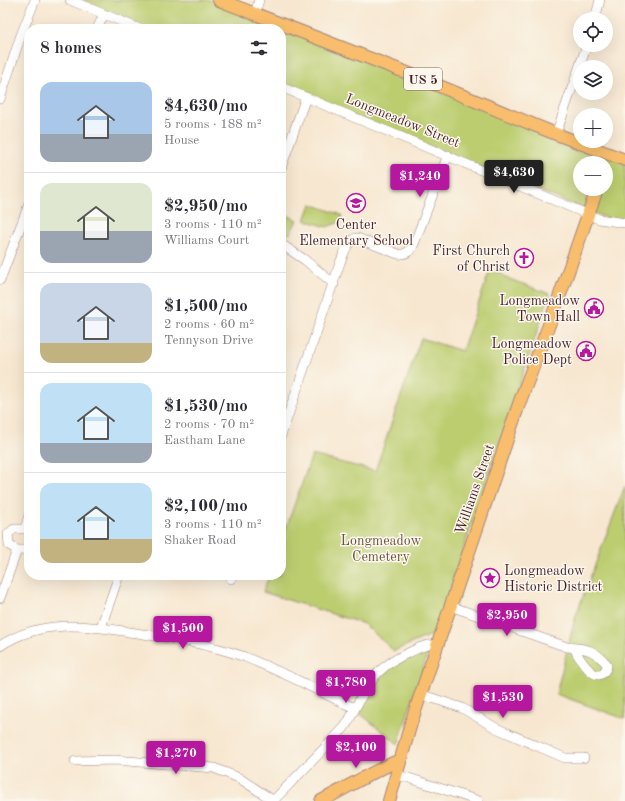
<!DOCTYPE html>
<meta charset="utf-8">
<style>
:root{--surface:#fff;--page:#f7f7f7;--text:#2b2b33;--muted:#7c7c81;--line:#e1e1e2;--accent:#b5179e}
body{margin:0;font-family:"Old Standard TT",serif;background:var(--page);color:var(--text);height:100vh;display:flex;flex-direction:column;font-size:15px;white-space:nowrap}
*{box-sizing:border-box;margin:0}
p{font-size:13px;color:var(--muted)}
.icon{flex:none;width:22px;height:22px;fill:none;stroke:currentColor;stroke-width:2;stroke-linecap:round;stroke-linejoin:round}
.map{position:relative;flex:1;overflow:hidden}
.details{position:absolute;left:24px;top:24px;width:262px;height:556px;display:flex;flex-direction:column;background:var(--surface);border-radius:16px;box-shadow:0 4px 16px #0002}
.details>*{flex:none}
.tools{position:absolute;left:573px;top:12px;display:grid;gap:8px}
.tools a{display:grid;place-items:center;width:40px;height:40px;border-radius:50%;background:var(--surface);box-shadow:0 4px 16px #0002;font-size:20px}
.price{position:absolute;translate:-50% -34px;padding:0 9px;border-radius:4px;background:var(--accent);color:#fff;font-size:13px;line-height:26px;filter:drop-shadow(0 1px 2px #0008)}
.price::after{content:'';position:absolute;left:50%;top:24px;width:12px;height:9px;margin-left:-6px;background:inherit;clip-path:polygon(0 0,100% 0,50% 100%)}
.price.active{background:#222;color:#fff}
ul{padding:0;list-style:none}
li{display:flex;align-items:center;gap:12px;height:100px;padding:0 16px}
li+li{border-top:1px solid var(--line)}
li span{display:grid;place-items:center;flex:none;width:112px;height:80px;border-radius:12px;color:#555}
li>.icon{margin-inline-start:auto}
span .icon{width:48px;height:48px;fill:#fffc;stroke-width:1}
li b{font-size:17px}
h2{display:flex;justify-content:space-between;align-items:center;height:48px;padding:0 16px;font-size:17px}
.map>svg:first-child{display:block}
.green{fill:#bccd70;stroke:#83764e;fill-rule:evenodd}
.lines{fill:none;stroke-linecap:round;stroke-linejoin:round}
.minor-casing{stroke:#a0837e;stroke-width:10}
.major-casing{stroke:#a0837e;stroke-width:14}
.minor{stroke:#fff;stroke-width:9}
.major{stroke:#f9be6d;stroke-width:12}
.labels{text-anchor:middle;stroke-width:3;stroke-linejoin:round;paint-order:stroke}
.shield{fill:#fbf7ec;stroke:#7f6065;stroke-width:1}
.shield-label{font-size:13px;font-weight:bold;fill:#4a1f2b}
.street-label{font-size:14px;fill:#4a1f2b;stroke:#fbf7ec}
.poi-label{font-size:14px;fill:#4a1f2b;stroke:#fbf7ec;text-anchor:end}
.park-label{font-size:14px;fill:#6c5340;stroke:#fbf7ec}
</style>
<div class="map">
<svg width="625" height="801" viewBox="0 0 625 801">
<rect width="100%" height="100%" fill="#fbf7ec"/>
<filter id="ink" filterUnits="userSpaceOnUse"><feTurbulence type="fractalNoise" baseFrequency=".025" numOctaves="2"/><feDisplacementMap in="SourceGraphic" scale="8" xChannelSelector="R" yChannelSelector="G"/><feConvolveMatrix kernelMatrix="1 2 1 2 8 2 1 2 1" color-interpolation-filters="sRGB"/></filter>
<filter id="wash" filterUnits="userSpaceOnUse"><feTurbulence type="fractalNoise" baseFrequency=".012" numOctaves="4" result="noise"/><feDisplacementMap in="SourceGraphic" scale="16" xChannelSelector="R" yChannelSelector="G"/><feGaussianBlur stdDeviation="0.9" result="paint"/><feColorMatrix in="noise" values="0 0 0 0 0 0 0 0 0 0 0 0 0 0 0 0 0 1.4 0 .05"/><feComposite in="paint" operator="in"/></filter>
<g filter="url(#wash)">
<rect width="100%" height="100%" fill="#f7e7d0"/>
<path class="green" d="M70,0H219L625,160V223L614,221L281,87V29H140ZM580,163H606V189H580Z
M311,204L342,215L340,222L327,227L305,220Z
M281,212L297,220L290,234L281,230Z
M490,270L502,274L504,277L550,294L435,633L394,651L364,624L263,592L269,575H281V542L312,455L375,471L421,338L462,351Z
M625,486V719L556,694L576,615Z
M426,648L429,650L398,744L357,711L369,687L383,670Z"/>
</g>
<g filter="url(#ink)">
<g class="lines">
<g class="minor-casing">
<path id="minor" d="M70,0L140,29
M255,14L259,0
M595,19L600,0
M97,29L104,14
M281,87L599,219L625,223
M0,99L21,35L35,0
M556,134L587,45
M281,168L306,97
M281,244L305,260L334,284
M0,280L29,204
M281,436L340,263C344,254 347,240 357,238L398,254C406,255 411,251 414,244L448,155
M17,550H24L29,547
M231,579L232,575
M0,598L17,550L9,545L8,534L14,529H25L29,515
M450,606L567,647C586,649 592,648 606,663L607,666C599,691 578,657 574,648
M101,627L119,575
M0,646C40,619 85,625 129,632C170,638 206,643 245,657C269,667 294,678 317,690C330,696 342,703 355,708
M420,694L462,708L496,728L565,758H584
M75,761L115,760L214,768L239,778L274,801
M396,775L409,778L479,801
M273,801L344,728C350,720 354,710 359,701C372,676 382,665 408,653C419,648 425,644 437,645"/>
</g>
<g class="major-casing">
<path id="major" d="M219,0L410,74L556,134L625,160
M321,801C348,787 373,771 400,760
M389,801L411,723L520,401L555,309L597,189"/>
</g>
<use href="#minor" class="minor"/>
<use href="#major" class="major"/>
</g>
</g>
<defs>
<g id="school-ring" transform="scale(1)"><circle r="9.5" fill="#fbf7ec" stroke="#b5179e" stroke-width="1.5"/><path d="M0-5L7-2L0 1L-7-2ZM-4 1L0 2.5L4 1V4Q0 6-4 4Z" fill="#b5179e"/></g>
<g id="church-ring" transform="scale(1)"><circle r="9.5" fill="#fbf7ec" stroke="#b5179e" stroke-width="1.5"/><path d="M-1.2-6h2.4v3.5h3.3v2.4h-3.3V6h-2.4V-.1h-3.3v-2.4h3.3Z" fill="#b5179e"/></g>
<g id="civic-ring" transform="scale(1)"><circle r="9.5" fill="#fbf7ec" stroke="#b5179e" stroke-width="1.5"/><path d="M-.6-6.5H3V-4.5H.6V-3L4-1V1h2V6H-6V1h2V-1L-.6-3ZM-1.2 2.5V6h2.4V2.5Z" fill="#b5179e"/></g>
<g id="sight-ring" transform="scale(1)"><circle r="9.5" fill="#fbf7ec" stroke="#b5179e" stroke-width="1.5"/><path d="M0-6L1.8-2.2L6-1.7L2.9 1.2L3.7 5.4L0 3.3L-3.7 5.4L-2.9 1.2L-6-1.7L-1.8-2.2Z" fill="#b5179e"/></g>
</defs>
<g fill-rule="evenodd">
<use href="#school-ring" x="356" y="203"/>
<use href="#church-ring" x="524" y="258"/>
<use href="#civic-ring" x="594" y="308"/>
<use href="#civic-ring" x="586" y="351"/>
<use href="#sight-ring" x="490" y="578"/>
</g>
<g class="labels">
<rect class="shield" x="404" y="68" width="38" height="22" rx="3"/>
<g class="shield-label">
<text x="423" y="84">US 5</text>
</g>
<g class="street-label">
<text transform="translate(403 120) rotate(22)" y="5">Longmeadow Street</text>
<text transform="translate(474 489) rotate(-71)" y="5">Williams Street</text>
</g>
<g class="poi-label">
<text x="356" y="229" text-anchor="middle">Center<tspan x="356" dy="16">Elementary School</tspan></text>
<text x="510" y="255">First Church<tspan x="510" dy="16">of Christ</tspan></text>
<text x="580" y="305">Longmeadow<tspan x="580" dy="16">Town Hall</tspan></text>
<text x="572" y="348">Longmeadow<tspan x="572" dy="16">Police Dept</tspan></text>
<text x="504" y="575" text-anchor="start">Longmeadow<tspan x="504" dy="16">Historic District</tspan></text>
</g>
<g class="park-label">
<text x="381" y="545">Longmeadow<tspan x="381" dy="16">Cemetery</tspan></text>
</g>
</g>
</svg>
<div class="tools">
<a><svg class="icon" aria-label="locate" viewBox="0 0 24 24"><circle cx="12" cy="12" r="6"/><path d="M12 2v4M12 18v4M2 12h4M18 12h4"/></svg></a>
<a><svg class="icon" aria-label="layers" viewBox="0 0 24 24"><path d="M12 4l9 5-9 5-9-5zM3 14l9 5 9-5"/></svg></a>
<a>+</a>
<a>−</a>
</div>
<b class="price active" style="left:514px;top:194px">$4,630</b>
<b class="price" style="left:420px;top:198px">$1,240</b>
<b class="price" style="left:507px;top:637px">$2,950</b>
<b class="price" style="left:183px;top:650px">$1,500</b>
<b class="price" style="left:346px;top:704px">$1,780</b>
<b class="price" style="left:503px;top:719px">$1,530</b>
<b class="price" style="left:356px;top:769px">$2,100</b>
<b class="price" style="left:176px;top:775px">$1,270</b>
<section class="details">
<h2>8 homes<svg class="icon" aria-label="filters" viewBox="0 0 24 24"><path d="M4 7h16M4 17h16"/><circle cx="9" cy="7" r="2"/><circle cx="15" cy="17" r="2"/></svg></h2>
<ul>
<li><span style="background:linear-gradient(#a9c7e8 65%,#9aa5b1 0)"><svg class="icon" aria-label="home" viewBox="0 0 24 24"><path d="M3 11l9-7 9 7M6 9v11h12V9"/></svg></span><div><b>$4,630/mo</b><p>5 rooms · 188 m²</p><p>House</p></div></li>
<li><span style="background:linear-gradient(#dfe7d0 60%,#9aa5b1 0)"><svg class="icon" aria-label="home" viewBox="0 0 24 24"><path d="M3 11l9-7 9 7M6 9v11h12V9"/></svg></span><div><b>$2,950/mo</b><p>3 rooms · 110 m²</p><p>Williams Court</p></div></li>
<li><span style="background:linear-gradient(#c9d6e8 75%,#c2b280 0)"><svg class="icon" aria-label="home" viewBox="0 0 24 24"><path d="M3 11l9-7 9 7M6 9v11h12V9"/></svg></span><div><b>$1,500/mo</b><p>2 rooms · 60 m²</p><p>Tennyson Drive</p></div></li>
<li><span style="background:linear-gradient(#bfe0f5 75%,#9aa5b1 0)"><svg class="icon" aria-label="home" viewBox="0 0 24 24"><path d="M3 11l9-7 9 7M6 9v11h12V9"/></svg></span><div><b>$1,530/mo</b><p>2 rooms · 70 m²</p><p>Eastham Lane</p></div></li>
<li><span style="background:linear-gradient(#bfe0f5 70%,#c2b280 0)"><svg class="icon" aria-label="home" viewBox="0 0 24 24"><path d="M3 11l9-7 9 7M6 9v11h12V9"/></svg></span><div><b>$2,100/mo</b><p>3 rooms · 110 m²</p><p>Shaker Road</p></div></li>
</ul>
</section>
</div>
